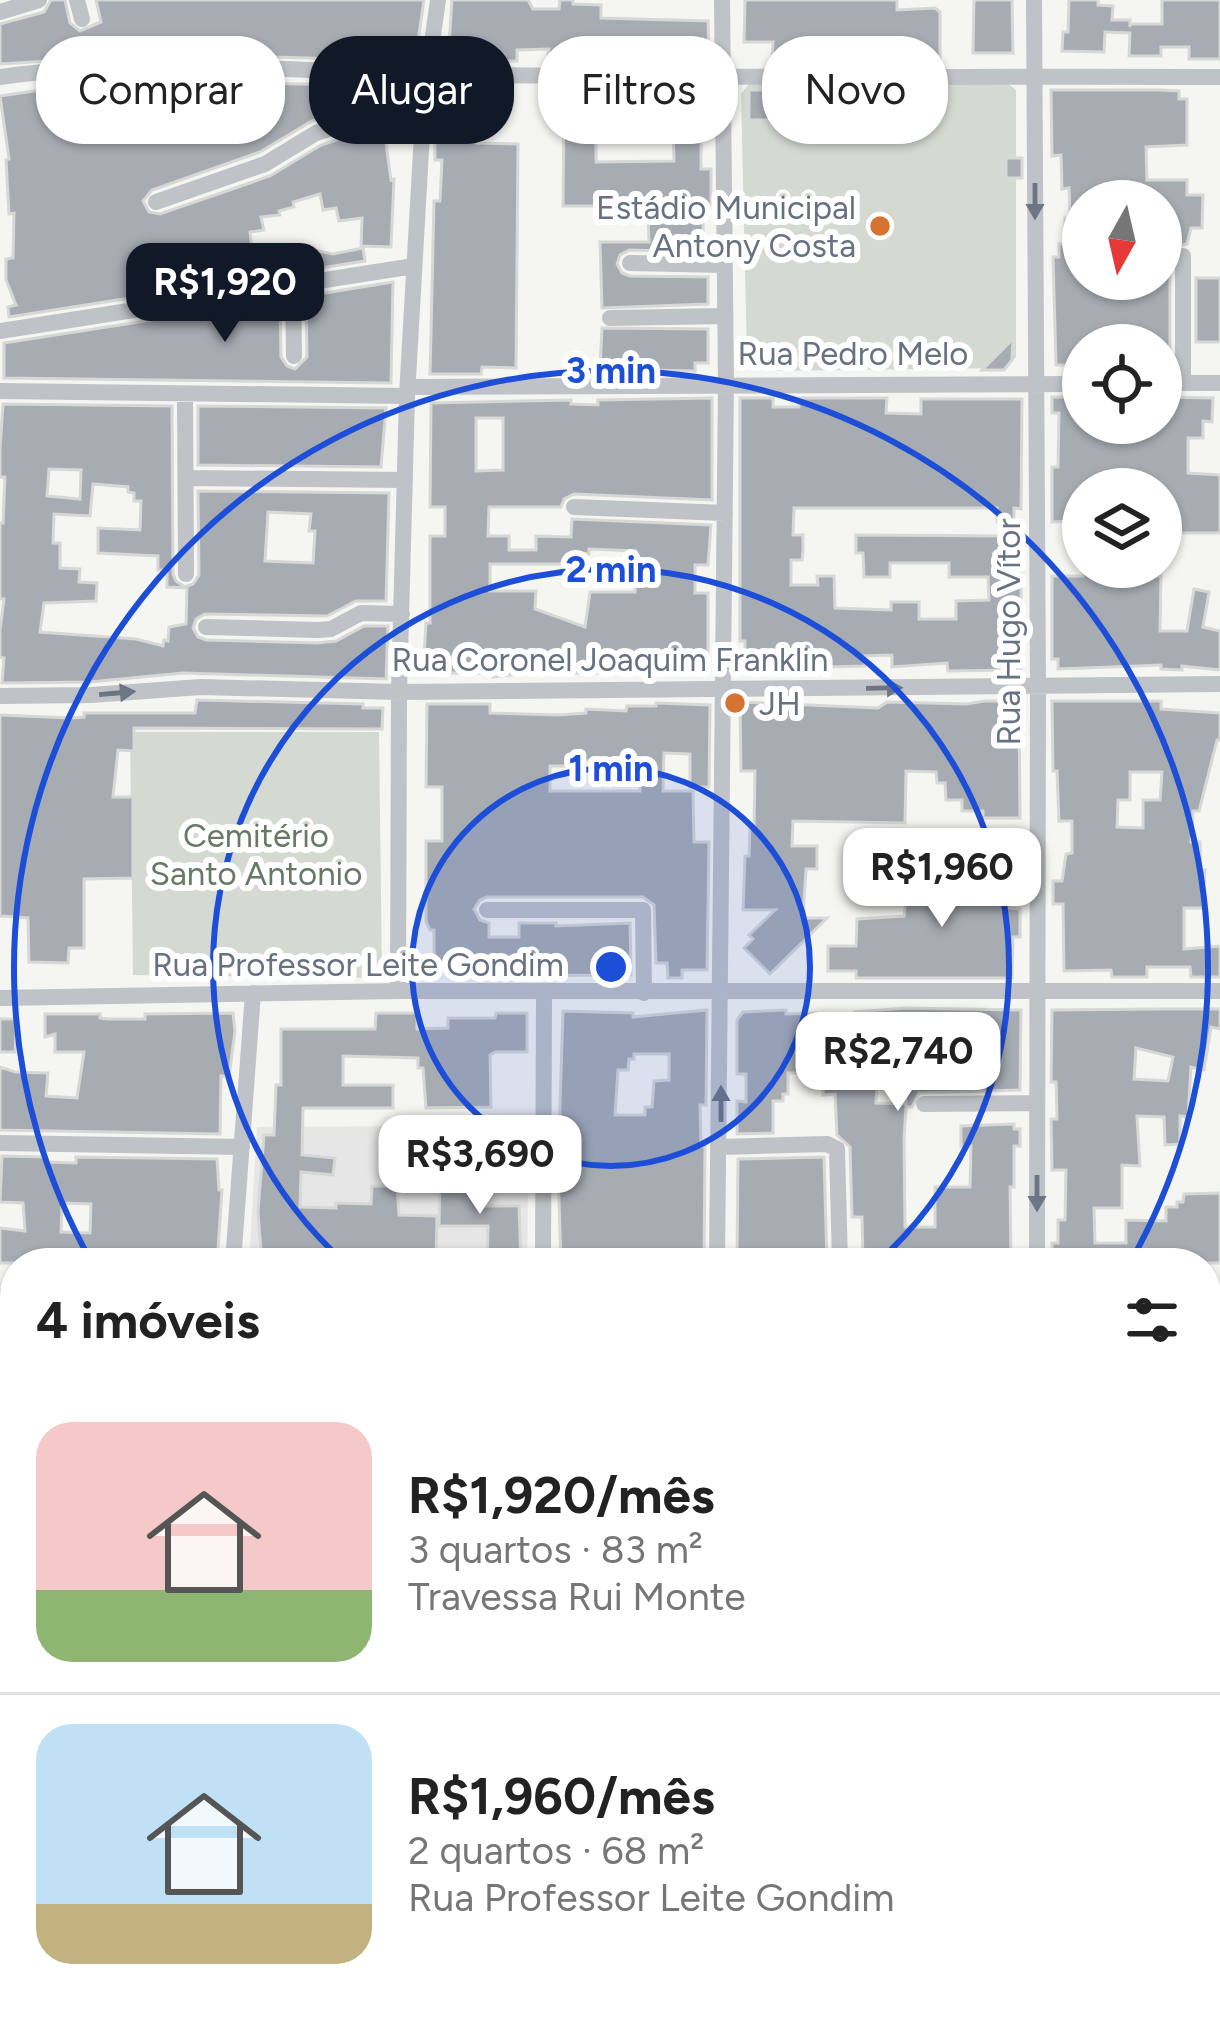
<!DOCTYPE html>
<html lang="pt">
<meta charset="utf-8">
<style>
:root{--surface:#fff;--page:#f6f6f6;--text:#222;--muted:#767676;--line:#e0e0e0;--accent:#111827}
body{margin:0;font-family:Figtree,sans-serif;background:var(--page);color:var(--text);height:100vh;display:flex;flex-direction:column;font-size:45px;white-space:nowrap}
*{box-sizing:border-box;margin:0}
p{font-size:39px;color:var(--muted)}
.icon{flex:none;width:66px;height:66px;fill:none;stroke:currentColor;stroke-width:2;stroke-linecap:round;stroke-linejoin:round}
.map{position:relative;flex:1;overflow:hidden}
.panel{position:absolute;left:0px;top:1248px;width:1221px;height:771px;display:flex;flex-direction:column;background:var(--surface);border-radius:48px 48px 0 0;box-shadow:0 3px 9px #0004}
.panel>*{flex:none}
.guide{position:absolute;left:36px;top:36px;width:1149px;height:108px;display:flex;gap:24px}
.needle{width:78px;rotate:188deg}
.tools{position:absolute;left:1062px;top:180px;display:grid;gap:24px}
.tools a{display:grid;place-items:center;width:120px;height:120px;border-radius:50%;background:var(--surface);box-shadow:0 3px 9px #0004;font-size:60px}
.price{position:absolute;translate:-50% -102px;padding:0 27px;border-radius:24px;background:#fff;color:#222;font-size:39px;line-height:78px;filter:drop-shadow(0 3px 6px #0008)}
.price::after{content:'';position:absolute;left:50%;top:72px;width:36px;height:27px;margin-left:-18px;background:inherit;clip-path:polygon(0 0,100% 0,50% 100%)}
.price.on{background:var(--accent);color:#fff}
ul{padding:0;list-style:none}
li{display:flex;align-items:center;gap:36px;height:300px;padding:0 36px}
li+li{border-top:3px solid var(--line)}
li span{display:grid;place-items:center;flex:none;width:336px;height:240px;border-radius:36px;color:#555}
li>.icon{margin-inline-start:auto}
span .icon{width:144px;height:144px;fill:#fffc;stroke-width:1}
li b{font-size:51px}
h2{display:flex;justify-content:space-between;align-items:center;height:144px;padding:0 36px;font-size:51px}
.chip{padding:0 42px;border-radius:48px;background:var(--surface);box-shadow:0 3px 9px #0004;font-size:42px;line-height:108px}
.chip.on{background:var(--accent);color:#fff}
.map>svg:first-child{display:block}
.built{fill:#e6e6e6}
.green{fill:#d4dad2}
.building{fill:#a7acb3;stroke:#d7d7d5;stroke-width:3;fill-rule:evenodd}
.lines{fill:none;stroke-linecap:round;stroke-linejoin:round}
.major-casing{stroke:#b3b5ba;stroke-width:26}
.highway-casing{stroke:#b4b6ba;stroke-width:28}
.minor{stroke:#bfc2c6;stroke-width:16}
.major{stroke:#fff;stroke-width:21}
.highway{stroke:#fff;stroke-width:24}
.oneway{fill:#6b7584}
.ring{fill:none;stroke:#1d4ed8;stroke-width:6}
.poi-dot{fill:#d67332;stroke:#fff;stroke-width:4.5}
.labels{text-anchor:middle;stroke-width:12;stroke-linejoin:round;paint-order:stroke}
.poi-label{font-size:33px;fill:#677181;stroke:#fff;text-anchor:end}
.street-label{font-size:33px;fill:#677181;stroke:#fff}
.park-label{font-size:33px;fill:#667965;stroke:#fff}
.centre{fill:#1d4ed8;stroke:#fff;stroke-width:6}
.ring-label{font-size:36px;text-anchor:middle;font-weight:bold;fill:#1d4ed8;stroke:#fff;stroke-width:12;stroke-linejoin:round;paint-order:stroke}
</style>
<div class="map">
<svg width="1220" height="2018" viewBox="0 0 1220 2018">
<rect width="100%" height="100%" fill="#f5f5f2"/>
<path class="built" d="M529,1125L527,1263H249L257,1127Z
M0,1857L15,1864V2004H85L84,2018H0Z"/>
<path class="green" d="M1006,82L1016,90V357L1006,368L763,371L747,357L741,94L749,84Z
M130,732H379L382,978L133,975Z"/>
<path class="building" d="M51,0H65L70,23L80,31L101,22L96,0H424L415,61L160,54L0,64V24L44,12Z
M452,0H528L533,9H559L560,0H573V4L601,5V18L708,21L709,56L705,62L692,61L691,57L662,58V53L640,55L639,47L615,49L614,59H601V55L548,54L549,49L517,50V61H448Z
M745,0H897V10L935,8L940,12V59H872V46L838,45L813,46V61L772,60L773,42H744Z
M974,0H1012L1013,53H973Z
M1069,0H1098V5L1113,6L1112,20H1130V27V24H1162V0H1220V59H1189V47H1161V56H1129L1130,33L1105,32L1104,52L1062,51L1063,32H1068Z
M107,80L398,86L399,94L312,121L260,152L152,190L143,201L149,212L160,214L270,176L321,145L396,121V139L386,143L391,180L394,179L391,247L361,246L362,218L339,221L336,208L323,210L320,194L293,202L294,207L279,211L280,215L261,217L264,230L250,232L253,260L309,249L333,254L363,248L365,261L9,317L8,307L16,305L6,280V259L13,258L14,213L9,214L6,160L9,159L0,96L55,88V84Z
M749,90H777L776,120H749Z
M1051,90H1160L1179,91V99H1187V145L1146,147L1147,180H1187V195H1203L1202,228H1191L1187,244L1176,246L1170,255V366H1161V345H1083V365H1056L1053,257H1059V244H1065V218H1070L1069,188L1062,189L1061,155L1052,156ZM1159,197L1161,279H1083V201Z
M672,94L701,95V169H711V206L708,215L703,214V242H708V252L629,250L620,255L617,264L622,273L630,276L708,277V304L602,308L600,242H649L648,215L600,214V206H563L564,106H596V162L674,161Z
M435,132L477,133V143L518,144L516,368L482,367L481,374H430L434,201H440L442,160H435Z
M1006,158H1022V178H1006Z
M1196,278H1220V342H1196Z
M393,282L391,383L4,378V343L280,300L281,357L287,366L295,369L307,357L306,296Z
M602,328L708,329V363H695V371L600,369Z
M1013,339L1012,360L1004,370H982Z
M1052,397H1083V423H1161V397L1213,398L1212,422L1203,421V438H1188V473L1220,475V533H1161V489H1083V514H1079V521L1052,522V467H1058L1059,413H1052Z
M712,398V500L574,494L564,499L561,507H489L488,536H509V550H536V536L571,537L572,519L711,525L708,565H695V593H708V673H529L493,677L492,673H423L426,623H430V536H445V507H430L431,403L571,400V404L598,405V400ZM476,418H503V470L476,471ZM589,549L636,551L635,592H590L585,627L535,609L536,591H490V564H578L579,553L589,554Z
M740,398H773V407H799V398H887L886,413L921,414V399H1022L1021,509L1014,508V522H997V508H794L793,535H803V551L802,560H791V585H818L817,576H834L835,608L891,610V602H919V619H956V601L989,600L988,577H949V563H890V577H864L863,553H856V535L1008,536L1007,563H1021V670L948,671L947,663L892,667V655L864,656L865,666L829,667V673L745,669V641H740Z
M3,404L172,406L173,574L176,581L185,587L193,584L199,575L198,491L389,493L386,601H356L327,616L205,614L196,619L193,628L198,637L206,640L317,643L336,641L364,626H388L386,679L183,673L90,682L2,683L4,658L0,657V630L4,599H0V523H3L5,477H0V449ZM49,469L81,470L80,499L47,496ZM93,484L128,487V492L134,493V501H141L140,530L98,528V553L158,556V570H167V587L187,588L186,624L169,627L168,641L164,640L163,646L136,639L40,632L44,603L96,601L97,583L79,582L80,569L60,568V543H53L54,514L90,516ZM268,512L311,514L309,531H315L313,563L265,561Z
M198,406L386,408L381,467L198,465Z
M1083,567H1132V576H1161L1160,631H1187L1194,589L1209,592L1203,627L1220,631V670L1182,666V670L1161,669V665L1058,669V659H1052V576H1083Z
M197,700L363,704V708H383L382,729L134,728V751L118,750L113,797H133V878L84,879V948H69L68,963L29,962L28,918L0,916V715L71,718L84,717V713H195Z
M984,701H1019L1020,818H983V811H962V800H946L945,783H937L936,772L906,771L905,823L793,821L792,846H817V869H806L803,918H827L770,974L744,948L753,939L749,935L775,910H743L745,856H749L750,828L754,829L755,771H741L740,702L878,708L887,702L967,704Z
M1052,701H1161V709L1220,713V740H1217L1199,811H1193L1191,842H1200L1201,870H1205L1203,908H1184V949L1220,946V977H1191L1190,967H1147V977H1112L1111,970L1064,971L1063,904H1053V881H1062L1066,854L1072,853V821H1059L1057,771H1053ZM1130,772H1162L1160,800H1143V828L1117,827L1118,800H1130Z
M656,703L710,705L709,787H690V754L664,753L663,791H693L694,842H709L707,970H682V978H668L667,963H656L654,905L643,897H487L480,900L474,909L480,920L489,923V937H519V923H556V926L630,923L631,975L466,976V969H434V930H430L426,922V841H442V787H426L427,704H490V713L558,715L586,713V709L626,711L627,706H656ZM605,759L640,760V791H550V766H585V761Z
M969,836H982V849L1002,854V881H1009V908L1020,909V937H1013L1012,978H856V971H828V946H856L857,919L904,916L906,895L936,896L935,884L968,879Z
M905,1008L1021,1010L1020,1090L919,1093L912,1107H906L904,1138L905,1227H935V1187H970L971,1146H961V1126L1014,1124V1129H1020V1146H1014V1187H1010L1011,1263H863L862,1217H852L850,1147L837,1135L835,1094L823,1095V1072L788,1073V1094H783V1101H773V1133L737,1134V1101L746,1102V1074H737V1020L743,1012L786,1010V1014L815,1013V1017H855V1012ZM864,1053L905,1054L906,1104L876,1103L877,1079H864Z
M1158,1009H1220V1029L1211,1027L1204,1070L1191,1067L1188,1117L1180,1116V1144L1165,1145L1164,1117L1137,1116L1140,1166L1122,1165V1208H1094L1095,1243H1126V1220L1166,1221V1207H1177V1202H1183L1184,1194L1220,1193V1263H1052V1243H1058V1220H1065L1066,1170H1052L1051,1119H1057L1056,1082H1051L1052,1010ZM1136,1048L1173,1057L1168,1081L1134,1079Z
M707,1010L706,1105H700L701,1146H705L704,1263H561L558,1168L563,1011L633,1013V1017ZM634,1054H669V1080L654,1081L652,1107H645V1115H615L618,1070H628L629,1059H634Z
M233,1013L235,1031L229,1076H221L220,1134L0,1130V1067L15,1072L48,1073L46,1096L77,1098L84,1052H55V1034L45,1037V1014H100V1018L108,1019H145V1014Z
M376,1013H417V1029L448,1028V1018H495L496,1013H527V1052H495L490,1055L491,1107L426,1108L423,1068H418V1058L343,1056V1085H393V1108H303L302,1155L335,1158L333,1175L301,1172L300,1207L336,1208V1203L371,1204L372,1186H397L399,1215L437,1216L436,1263H262L258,1212L264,1135H274L276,1085H281V1029H375Z
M0,1019H17L15,1052H0Z
M2,1156L46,1157V1162L76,1163V1157L217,1159L219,1190H222L217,1263H0V1228L25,1231L23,1203L0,1202ZM62,1203L91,1204L90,1233L61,1232Z
M824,1157L827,1263H737L738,1159Z
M440,1174H479V1206H519L521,1263H487L488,1226H439Z
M1206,1314H1220V1383H1206Z
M0,1316H14L8,1355L0,1354Z
M1216,1786H1220V1946H1206V1822Z
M55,2004H79L78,2018H54Z
M243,2004H376L385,2006L382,2018H240Z
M586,2004H637L636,2018H585Z
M668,2004H764V2018H668Z
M917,2004H959L980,2008L978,2018H941L916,2011Z
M1006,2004H1064L1060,2018H1003Z"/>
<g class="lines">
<g class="major-casing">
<path id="major" d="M1206,1537H1220
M0,1541H15
M1206,1636L1220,1635
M0,1639H15"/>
</g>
<g class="highway-casing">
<path id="highway" d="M1206,1570H1220
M0,1573H15
M1206,1606H1220
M0,1612H15"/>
</g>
<path class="minor" d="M77,0L82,19
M1034,0L1038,685L1037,1263
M0,12L39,0
M0,77C142,57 285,71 427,74C692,79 956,76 1220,77
M156,202L265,164L316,133L424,99
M630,263L724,265
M293,285L294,356
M610,318L725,316
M0,331L414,266
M1161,383H1220
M1183,383V256
M408,387L1083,384
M0,391L407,396
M185,394L186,574
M186,478L405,480
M574,507L725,513
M206,627L317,630L331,629L361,613L402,614
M0,696L91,695L201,687L399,692L1220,684
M487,910H643L644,993
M398,991L399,692L407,396L424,99L438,0
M0,998L398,991H1220
M924,1104L1037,1103
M0,1143L242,1147
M721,1147L827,1144L837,1149L840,1263
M233,1263L253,993
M543,1263L544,994
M717,1263L726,382L722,0
M0,1297H15
M1206,1299L1220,1300
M0,1490L15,1368
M13,1848L15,1804
M460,2004L498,2018
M1142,2004L1216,2018
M100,2018L101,2004
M553,2018L554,2004
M649,2018L650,2004
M779,2018V2004
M990,2018L994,2004"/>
<use href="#major" class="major"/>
<use href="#highway" class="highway"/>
</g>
<defs><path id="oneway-solid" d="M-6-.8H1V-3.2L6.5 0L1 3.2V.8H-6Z" transform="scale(3)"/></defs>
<g class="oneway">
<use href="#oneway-solid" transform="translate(1035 201) rotate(90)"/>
<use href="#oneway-solid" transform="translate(884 688) rotate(-1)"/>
<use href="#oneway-solid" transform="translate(117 693) rotate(-5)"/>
<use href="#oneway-solid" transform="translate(721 1104) rotate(-90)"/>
<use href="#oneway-solid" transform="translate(1037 1193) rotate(90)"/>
</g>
<circle cx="611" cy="967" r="199" fill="#1d4ed8" fill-opacity=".12"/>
<g class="ring">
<circle cx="611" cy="967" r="199"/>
<path d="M345 1263A398 398 0 1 1 877 1263"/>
<path d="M91 1261A597 597 0 1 1 1131 1261"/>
</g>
<g class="poi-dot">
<circle cx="880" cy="226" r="12"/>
<circle cx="735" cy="703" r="12"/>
</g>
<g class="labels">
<g class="poi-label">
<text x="856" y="219">Estádio Municipal<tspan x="856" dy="38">Antony Costa</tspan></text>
<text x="759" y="715" text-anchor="start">JH</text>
</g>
<g class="street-label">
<text x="853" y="365">Rua Pedro Melo</text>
<text transform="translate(1008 632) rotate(-90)" y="12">Rua Hugo Vítor</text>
<text x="610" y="671">Rua Coronel Joaquim Franklin</text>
<text x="358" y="976">Rua Professor Leite Gondim</text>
</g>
<g class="park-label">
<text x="256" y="847">Cemitério<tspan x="256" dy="38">Santo Antonio</tspan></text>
</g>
</g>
<circle cx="611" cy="967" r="18" class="centre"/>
<g class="ring-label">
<text x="611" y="383">3 min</text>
<text x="611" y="582">2 min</text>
<text x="611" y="781">1 min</text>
</g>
</svg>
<div class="tools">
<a><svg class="needle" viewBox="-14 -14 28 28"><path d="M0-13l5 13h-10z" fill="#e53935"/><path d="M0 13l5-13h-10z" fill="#767676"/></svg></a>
<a><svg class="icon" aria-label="locate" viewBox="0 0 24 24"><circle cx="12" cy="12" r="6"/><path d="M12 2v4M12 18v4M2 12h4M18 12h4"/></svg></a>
<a><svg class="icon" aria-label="layers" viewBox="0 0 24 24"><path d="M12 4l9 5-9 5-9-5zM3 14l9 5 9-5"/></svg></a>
</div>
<b class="price on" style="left:225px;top:345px">R$1,920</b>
<b class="price" style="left:942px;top:930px">R$1,960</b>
<b class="price" style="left:898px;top:1114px">R$2,740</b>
<b class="price" style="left:480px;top:1217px">R$3,690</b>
<div class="guide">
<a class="chip">Comprar</a>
<a class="chip on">Alugar</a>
<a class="chip">Filtros</a>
<a class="chip">Novo</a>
</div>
<section class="panel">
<h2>4 imóveis<svg class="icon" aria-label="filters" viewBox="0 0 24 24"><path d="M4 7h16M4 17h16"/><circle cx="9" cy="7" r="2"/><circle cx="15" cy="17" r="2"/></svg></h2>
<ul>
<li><span style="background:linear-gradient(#f6c9c9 70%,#8fb573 0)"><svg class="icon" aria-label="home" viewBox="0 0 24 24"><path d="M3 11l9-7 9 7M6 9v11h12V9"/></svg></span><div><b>R$1,920/mês</b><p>3 quartos · 83 m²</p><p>Travessa Rui Monte</p></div></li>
<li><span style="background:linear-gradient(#bfe0f5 75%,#c2b280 0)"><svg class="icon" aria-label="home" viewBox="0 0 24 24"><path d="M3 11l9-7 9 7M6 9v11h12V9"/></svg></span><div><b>R$1,960/mês</b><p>2 quartos · 68 m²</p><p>Rua Professor Leite Gondim</p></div></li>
</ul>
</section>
</div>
